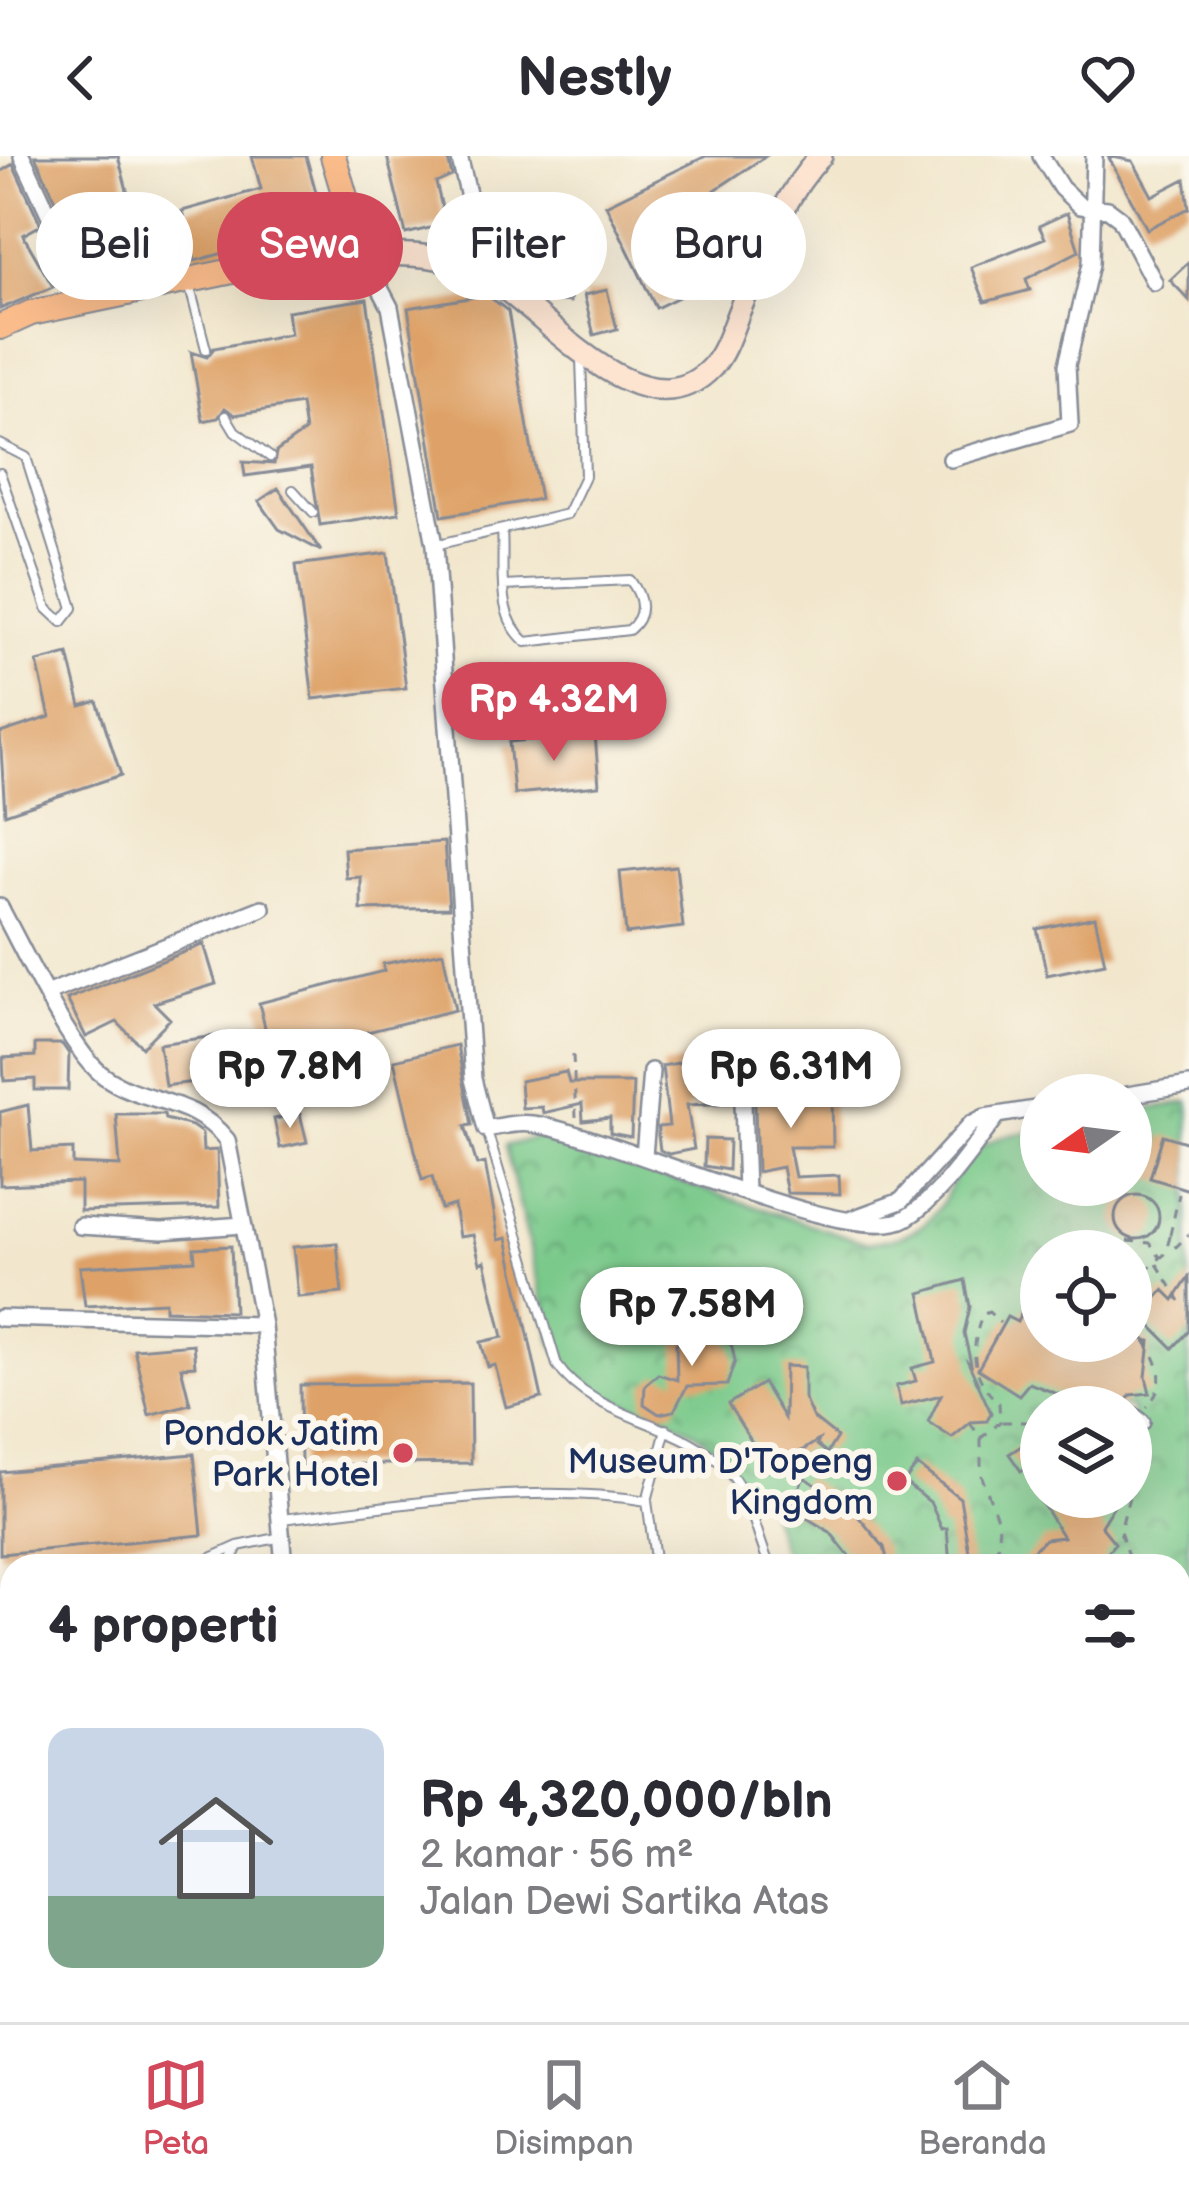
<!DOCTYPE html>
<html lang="id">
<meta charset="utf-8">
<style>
:root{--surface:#fff;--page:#f7f7f7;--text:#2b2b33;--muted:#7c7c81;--line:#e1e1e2;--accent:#d1495b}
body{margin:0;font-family:"Balsamiq Sans",sans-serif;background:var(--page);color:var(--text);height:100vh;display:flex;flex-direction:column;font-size:45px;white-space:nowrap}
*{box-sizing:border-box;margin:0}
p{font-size:39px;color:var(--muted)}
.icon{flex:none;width:66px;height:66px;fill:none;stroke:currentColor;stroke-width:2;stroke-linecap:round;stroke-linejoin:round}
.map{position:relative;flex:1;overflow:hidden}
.details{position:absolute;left:0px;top:1398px;width:1191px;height:468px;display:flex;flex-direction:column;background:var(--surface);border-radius:36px 36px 0 0;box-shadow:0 12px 48px #0002}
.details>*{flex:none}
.hud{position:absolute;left:36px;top:36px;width:1119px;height:108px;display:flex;gap:24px}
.needle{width:78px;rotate:256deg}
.buttons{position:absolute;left:1020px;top:918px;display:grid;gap:24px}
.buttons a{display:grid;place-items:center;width:132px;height:132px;border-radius:50%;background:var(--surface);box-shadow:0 12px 48px #0002;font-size:60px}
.price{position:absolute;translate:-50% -102px;padding:0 27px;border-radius:42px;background:#fff;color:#222;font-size:39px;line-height:78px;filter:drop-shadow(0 3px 6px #0008)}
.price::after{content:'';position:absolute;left:50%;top:72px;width:36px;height:27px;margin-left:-18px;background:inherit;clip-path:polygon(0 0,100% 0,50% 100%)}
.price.selected{background:var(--accent);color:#fff}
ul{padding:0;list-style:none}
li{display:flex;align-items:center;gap:36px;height:300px;padding:0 48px}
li+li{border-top:3px solid var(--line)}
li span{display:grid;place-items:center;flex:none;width:336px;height:240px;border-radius:24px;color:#555}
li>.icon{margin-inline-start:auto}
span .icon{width:144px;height:144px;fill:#fffc;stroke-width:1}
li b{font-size:51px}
h2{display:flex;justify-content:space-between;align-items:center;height:144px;padding:0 48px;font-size:51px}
.pill{padding:0 42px;border-radius:54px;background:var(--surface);box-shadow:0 12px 48px #0002;font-size:42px;line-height:108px}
.pill.selected{background:var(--accent);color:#fff}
header{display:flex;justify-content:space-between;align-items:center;height:156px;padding:0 48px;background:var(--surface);font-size:54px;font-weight:600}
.tabs{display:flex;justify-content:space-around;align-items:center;height:168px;border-top:3px solid var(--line);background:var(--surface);font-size:33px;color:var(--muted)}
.tabs a{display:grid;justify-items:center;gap:6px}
.tabs .selected{color:var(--accent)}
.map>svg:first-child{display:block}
.park{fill:url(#park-crowns);stroke:#4a7c74;stroke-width:3;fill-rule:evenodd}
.building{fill:#dea268}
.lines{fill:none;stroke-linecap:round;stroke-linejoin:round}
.lane-casing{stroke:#868b96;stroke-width:12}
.street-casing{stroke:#868b96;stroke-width:20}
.secondary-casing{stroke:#868b96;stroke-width:26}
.primary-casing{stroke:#868b96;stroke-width:28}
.path{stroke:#868b96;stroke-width:3;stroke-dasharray:9 9;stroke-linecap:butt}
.lane{stroke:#fff;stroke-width:8}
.street{stroke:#fff;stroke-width:15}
.secondary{stroke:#fde4d1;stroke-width:21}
.primary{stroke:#fabc8b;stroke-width:24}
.poi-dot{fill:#d1495b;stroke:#fbf7ec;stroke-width:4.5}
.labels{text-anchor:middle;stroke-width:12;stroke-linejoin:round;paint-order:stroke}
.poi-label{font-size:36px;fill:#1b2f5e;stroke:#fbf7ec;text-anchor:end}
</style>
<header><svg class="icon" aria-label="back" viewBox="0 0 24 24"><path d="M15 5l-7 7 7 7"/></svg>Nestly<svg class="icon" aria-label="heart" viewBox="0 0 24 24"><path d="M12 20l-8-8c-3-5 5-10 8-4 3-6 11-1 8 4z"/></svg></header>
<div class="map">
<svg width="1189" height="1866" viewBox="0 0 1189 1866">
<defs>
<pattern id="park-crowns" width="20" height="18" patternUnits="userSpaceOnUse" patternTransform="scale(3)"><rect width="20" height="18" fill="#79c98a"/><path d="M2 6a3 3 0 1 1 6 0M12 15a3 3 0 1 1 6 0" fill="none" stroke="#62a474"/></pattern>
</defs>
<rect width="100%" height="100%" fill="#fbf7ec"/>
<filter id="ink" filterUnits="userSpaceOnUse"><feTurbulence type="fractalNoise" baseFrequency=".00833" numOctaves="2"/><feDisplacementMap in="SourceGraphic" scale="24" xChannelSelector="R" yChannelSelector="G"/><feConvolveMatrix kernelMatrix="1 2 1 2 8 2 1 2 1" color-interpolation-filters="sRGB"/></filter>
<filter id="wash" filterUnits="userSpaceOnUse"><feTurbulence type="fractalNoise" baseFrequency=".004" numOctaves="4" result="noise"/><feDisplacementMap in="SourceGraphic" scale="48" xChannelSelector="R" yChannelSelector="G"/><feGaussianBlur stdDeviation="2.7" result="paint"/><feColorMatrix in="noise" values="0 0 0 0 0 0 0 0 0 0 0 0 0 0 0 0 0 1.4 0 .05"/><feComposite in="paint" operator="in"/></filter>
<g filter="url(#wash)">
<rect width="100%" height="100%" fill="#f2e7cd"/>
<path class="park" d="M1189,946V1668L1179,1669V1410H787L767,1344L752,1345C739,1324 725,1301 706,1285C651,1240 590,1260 553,1186L505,990L540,980L867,1087C970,1075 928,1014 994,984C1008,978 1026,977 1041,974V1029H1131V956ZM1041,1095H1131V1185H1041ZM1041,1251H1131V1341H1041Z"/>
<g id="blocks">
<path class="building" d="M35,0H118L128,38L123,105L85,106Z
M252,0H306L325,69L195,105L182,55L261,33Z
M387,0H447L452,20L436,27L446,68L406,78Z
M706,0H766L715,34L746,98L742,110L656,152L606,49Z
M1108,0L1133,5L1152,40L1185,23L1189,52L1147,73Z
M13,8L41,69L23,79L53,131L0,153V16Z
M1067,57L1079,95L1026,123L1030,134L985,146L971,111L1045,82L1039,70Z
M531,69L536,82L575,85L570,146L547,144L549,115L534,122L515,76Z
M1189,106V144L1170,124Z
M607,134L617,173L594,179L584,139Z
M487,139L508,155L540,343L442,360L408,152Z
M367,143L399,357L320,369L311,311L245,320L243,306L274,308L276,296L305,275L301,248L235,259L225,252L218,262L203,265L191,196L207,201L214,192L290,178L287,155Z
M278,332L321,395L279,373L259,345Z
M388,397L406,532L313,543L296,409Z
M68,498L81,550L97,545L121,619L5,658L0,577L50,561L37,506Z
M595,578L599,630L514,638L509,586Z
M444,686L449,752L361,754V721L346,722L344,693Z
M676,710L683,771L626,778L620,716Z
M1095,761L1105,807L1047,819L1037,773Z
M204,788L216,828L154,847L170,863L142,891L117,866L86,881L67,843Z
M443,796L455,854L272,900L259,847L384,815L383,808Z
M236,877L242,919L165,930L159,888Z
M35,888H62L69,898L68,934H35V923L4,925L3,902L35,900Z
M457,889L472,969L465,970L477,1009L485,1007L499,1084L507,1082L542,1242L506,1251L495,1209L488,1211L481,1186L503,1181L485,1105L480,1107L473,1079L459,1081L454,1049L441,1053L432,1021L422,1024L394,904Z
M694,904L698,924L730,922L731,947L687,949L694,993L669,998L660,994L658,979V971L669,970L662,910Z
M754,915L790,917L789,942L832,941L833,991H789L795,1021L839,1019L840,1038L787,1037L782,1011L757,1016Z
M566,916L569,927H633L631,981L610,977V962L583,965L582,948L543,957L542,951L522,952L520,925Z
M28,949L32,995L73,993V1008L120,1010L116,958H164L165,963L192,970L202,977L203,995L217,994L219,1051L80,1055V1026L0,1029V956Z
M300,958L307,986L280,992L274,963Z
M1163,979L1189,987V1034L1150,1022Z
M705,983L729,984L728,1014L704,1010Z
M1115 1061a22 22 0 1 1 44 0a22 22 0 1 1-44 0Z
M337,1087L342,1137L298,1141L293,1091Z
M231,1090L234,1156L165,1154V1146L85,1150L80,1111L195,1104L194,1092Z
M1189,1121V1175L1173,1192L1140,1159L1164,1134L1174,1144Z
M965,1124L970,1151L964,1177L971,1208L968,1206L991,1257L987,1265L971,1266L952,1282L928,1266L941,1239L901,1249L896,1230L916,1225L912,1212L935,1206L920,1137Z
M1024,1152L1041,1160V1185H1057L1082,1201L1108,1191L1119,1197L1109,1185H1131V1180L1150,1185L1146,1221L1150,1237L1131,1239L1121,1251H1092L1029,1227L1019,1239L978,1213L1007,1161L1017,1166Z
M698,1171L726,1181L732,1191L735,1205L727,1229L687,1230L674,1255L659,1258L644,1248L645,1229L658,1218L677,1224L676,1188Z
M193,1188L195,1210L181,1211L190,1248L149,1259L134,1193Z
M785,1210L804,1211V1242L813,1262L837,1281L827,1297L817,1289L819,1284L770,1315L728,1248L763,1227L784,1262Z
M470,1227L471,1307L301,1309L300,1229Z
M1029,1285L1041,1302L1021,1315L1009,1298Z
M194,1298L202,1379L0,1398V1316Z
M917,1309L960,1342L971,1408L950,1409L947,1372L942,1373L930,1346L904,1326Z
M804,1321L852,1353L884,1391L889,1410H857L830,1376L790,1352Z
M1038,1341H1119L1101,1370L1115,1387L1105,1399L1106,1410H1017L1045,1383L1063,1381Z"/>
</g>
</g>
<g filter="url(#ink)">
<use href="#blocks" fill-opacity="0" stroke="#868b96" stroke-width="3"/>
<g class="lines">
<g class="lane-casing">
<path id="lane" d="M189,128L206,193
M226,260L235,275L270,301
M0,288L26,301L73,452L62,466L47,452L0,317
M293,334L313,356
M502,374C505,414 494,458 526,486L629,474C647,459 643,441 630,424L503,430
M435,389L567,358L585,320L581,202
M487,975L557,1209C595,1265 684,1264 729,1316C752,1343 756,1379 770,1410
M647,1345L666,1273
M283,1363C402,1349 528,1326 647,1345L656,1410
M193,1410L238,1390L282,1381
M229,1410L238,1390
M0,1442L12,1435
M0,1500L12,1498
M0,1637L12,1636
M1179,1725L1189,1724
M1179,1852L1189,1859"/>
</g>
<g class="street-casing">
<path id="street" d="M22,0L90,146
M459,0L488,120
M1041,0L1061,32L1080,50L1108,53L1120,62L1154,126
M362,98L390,151L435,389L473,923L486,973C502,970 516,966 532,968C606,977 853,1094 906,1062C942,1040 972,992 998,959
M951,303L1070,268L1067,209L1091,108L1094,0
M0,751C22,791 71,897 104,920C146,950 190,939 227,984L263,1169L284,1410
M48,837L262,752
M742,917L746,1036
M1127,939L1189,929
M644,1000L651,915
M849,1064L901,1045L971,968L985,961L1041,952
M80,1070L162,1075L243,1069
M0,1162L263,1169
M1131,1258L1142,1266
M0,1818L12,1817
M307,1854L308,1866
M522,1854L523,1866
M539,1854L541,1866
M700,1854L701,1866
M871,1854L873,1866
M885,1854L887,1866"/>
</g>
<g class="secondary-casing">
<path id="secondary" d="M362,98C406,98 448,97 487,120C542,152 643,285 712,211C726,195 732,172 740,153C762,102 781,41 821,0"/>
</g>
<g class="primary-casing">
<path id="primary" d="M0,171L31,157L257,110L362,98L333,0"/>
</g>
<path class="path" d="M573,899L576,961
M1170,1079L1179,1038
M1127,1085L1150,1087L1160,1101
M1157,1108L1180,1145
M1131,1127L1165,1098L1170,1081L1176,1091L1189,1078
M1131,1175L1141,1178C1158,1205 1170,1224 1147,1251
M1002,1266H1041
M970,1267L981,1282L1000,1266L999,1247C971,1223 970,1193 982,1159L989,1156L1000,1167
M981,1283V1318L999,1368L996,1410
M1131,1337L1139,1284
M1129,1341L1120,1375L1131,1410
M1179,1576L1189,1574"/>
<use href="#lane" class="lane"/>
<use href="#street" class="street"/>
<use href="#secondary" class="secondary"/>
<use href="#primary" class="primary"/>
</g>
</g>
<g class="poi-dot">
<circle cx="403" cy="1297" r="12"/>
<circle cx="897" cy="1325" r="12"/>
</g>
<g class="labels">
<g class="poi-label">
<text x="379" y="1289">Pondok Jatim<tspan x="379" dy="41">Park Hotel</tspan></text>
<text x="873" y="1317">Museum D'Topeng<tspan x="873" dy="41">Kingdom</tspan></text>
</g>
</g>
</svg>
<div class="buttons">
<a><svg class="needle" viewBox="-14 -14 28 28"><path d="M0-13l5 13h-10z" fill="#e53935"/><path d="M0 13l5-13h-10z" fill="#7c7c81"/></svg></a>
<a><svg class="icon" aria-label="locate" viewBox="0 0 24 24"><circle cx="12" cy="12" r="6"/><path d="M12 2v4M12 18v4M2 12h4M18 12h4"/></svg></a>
<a><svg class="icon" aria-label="layers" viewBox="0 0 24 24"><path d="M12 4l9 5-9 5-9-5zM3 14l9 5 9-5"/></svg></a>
</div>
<b class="price selected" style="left:554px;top:608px">Rp 4.32M</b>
<b class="price" style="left:290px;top:975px">Rp 7.8M</b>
<b class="price" style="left:791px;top:975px">Rp 6.31M</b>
<b class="price" style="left:692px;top:1213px">Rp 7.58M</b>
<div class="hud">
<a class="pill">Beli</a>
<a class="pill selected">Sewa</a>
<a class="pill">Filter</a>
<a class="pill">Baru</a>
</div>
<section class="details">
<h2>4 properti<svg class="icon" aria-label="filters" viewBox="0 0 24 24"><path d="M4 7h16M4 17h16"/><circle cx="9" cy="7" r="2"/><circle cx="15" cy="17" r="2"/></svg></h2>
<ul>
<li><span style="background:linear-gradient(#c9d6e8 70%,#7fa58c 0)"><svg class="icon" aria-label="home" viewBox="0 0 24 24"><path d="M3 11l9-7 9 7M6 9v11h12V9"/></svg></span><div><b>Rp 4,320,000/bln</b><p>2 kamar · 56 m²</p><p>Jalan Dewi Sartika Atas</p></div></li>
</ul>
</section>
</div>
<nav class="tabs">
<a class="selected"><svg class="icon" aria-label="map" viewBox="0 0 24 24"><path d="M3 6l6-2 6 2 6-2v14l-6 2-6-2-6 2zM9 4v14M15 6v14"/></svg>Peta</a>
<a><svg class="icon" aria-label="saved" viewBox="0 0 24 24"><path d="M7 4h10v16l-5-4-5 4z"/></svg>Disimpan</a>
<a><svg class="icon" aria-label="home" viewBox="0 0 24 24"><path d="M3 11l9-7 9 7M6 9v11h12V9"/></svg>Beranda</a>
</nav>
